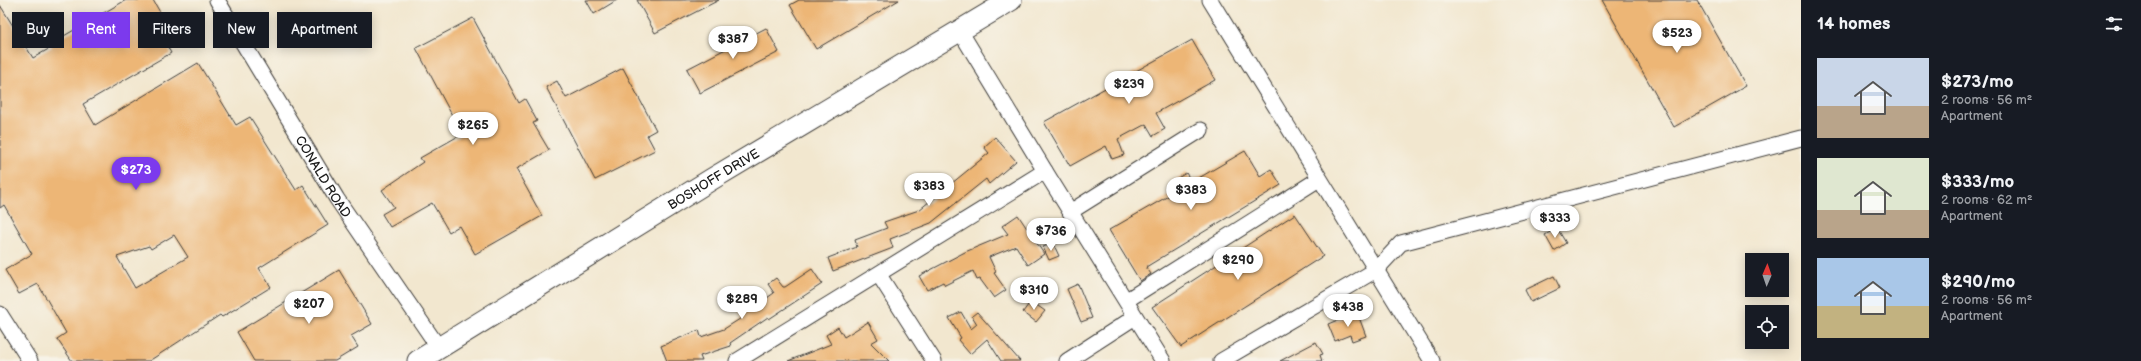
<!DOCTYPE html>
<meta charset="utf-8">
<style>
:root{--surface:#171b24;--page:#20242c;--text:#f1f3f6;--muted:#9ea1a6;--accent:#7c3aed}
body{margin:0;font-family:"Balsamiq Sans",sans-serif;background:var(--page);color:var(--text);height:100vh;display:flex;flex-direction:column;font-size:15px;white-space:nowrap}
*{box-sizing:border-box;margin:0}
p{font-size:13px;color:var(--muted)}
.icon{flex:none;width:22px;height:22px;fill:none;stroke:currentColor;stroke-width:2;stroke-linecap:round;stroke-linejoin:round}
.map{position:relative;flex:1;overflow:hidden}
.side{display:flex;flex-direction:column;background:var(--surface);width:340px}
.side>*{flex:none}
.hud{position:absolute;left:12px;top:12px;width:380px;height:36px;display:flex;gap:8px}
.needle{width:26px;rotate:2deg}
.fabs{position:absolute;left:1745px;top:253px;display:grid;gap:8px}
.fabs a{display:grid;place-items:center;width:44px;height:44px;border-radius:0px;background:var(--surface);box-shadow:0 2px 10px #0003;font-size:20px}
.price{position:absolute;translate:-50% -34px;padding:0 9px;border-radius:14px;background:#fff;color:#222;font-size:13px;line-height:26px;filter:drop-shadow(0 1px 2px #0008)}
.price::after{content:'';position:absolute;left:50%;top:24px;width:12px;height:9px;margin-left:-6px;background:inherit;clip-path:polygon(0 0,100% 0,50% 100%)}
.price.active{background:var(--accent);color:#fff}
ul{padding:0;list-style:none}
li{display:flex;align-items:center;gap:12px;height:100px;padding:0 16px}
li span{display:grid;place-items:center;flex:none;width:112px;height:80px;border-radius:0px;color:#555}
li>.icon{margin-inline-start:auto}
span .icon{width:48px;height:48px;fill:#fffc;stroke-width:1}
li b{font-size:17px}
h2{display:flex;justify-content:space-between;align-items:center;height:48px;padding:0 16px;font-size:17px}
.chip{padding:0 14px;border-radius:0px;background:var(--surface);box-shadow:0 2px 10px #0003;font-size:14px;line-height:36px}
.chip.active{background:var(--accent);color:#fff}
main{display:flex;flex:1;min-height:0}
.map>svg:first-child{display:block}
.building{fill:#edb676;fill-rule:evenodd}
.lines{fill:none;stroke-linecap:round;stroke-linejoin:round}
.minor-casing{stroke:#3c3a37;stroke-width:17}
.secondary-casing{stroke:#3c3a37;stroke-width:23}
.minor{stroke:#fff;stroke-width:15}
.secondary{stroke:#fff;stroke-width:21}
.labels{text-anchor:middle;stroke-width:3;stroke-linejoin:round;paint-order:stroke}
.street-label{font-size:13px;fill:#1c1c1c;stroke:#f7f3e8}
</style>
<main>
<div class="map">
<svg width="1801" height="361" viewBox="0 0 1801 361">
<rect width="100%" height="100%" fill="#f7f3e8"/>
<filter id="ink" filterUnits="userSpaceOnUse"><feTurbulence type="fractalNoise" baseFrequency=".025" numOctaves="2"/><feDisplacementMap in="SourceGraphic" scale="8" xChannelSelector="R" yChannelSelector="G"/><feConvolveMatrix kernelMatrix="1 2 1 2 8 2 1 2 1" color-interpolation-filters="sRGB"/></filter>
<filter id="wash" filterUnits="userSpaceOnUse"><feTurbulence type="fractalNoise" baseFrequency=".012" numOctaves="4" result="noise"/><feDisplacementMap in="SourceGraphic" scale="16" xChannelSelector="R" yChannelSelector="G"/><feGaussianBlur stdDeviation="0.9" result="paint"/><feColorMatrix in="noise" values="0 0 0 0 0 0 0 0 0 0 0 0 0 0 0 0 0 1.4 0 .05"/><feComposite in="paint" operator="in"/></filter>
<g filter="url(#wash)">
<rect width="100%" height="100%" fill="#f2e7cf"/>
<g id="blocks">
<path class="building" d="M126,0H153L170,30L161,35L171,53L83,104L95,125L198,63L236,125L250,117L296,190L303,185L328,225L259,268L271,287L222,317L220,315L149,361H72L57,339L66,333L38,284L19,294L5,270L32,254L4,205L0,208V5L33,58L52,47L50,44ZM174,235L188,257L135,288L117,257L149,246L151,249Z
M586,0H617L594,14Z
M637,0H719L655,33Z
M799,0H899L816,49L790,5Z
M1602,0H1697L1746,86L1674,127Z
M473,18L519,103L525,99L537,121L533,123L549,150L516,169L542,216L475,254L459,226L449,232L432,203L390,227L382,214L394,207L382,190L423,162L420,158L462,134L416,48Z
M766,28L779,52L700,93L687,69Z
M1192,40L1215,80L1156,113L1165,129L1153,136L1146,124L1118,139L1124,155L1112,159L1106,146L1070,166L1044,122Z
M623,68L656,130L647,135L655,150L595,180L546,87L557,81L566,98Z
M995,137L1016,161L989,184L986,179L931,223L890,239L893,248L833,271L828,258L857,247L855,240L887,228L884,222L919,210L989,153L984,147Z
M1245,151L1260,176L1271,169L1281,185L1146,267L1151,274L1140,281L1109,230L1177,191L1171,182L1186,173L1192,182Z
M1295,214L1323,256L1181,347L1152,307Z
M1018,215L1044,254L1028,265L1016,246L989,257L996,272L994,273L1006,290L994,298L980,279L977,280L973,271L945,285L943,282L927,290L919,276L965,252L1008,234L1002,226Z
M1557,228L1566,243L1554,251L1545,235Z
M1053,243L1059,256L1049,260L1043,247Z
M812,269L822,284L769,319L768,317L730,343L731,346L700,356L702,361H667L661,346L699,330L701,337L724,329L743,317L733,302L748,292L757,305L774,293L768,284L776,278L783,287H785Z
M339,270L372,324L351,336L358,347L335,361H254L237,332Z
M1554,276L1560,288L1531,302L1525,290Z
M1078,284L1092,318L1081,322L1067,289Z
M1031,301L1045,311L1036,322L1023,312Z
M961,312L971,329L977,324L972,316L977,312L1020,361H1001L987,339L970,354L958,340L961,338L949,318Z
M1357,312L1366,336L1352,341L1350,335L1335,341L1328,324Z
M868,322L878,339L871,343L889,361H788L831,344L826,335L838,327L844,337Z
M1316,342L1323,354L1320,355L1322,361H1280Z"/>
</g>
</g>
<g filter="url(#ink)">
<use href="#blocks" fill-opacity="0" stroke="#3c3a37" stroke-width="1"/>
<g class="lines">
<g class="minor-casing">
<g id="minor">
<path id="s1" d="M217,0L337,199L439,348"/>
<path d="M1210,0L1432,361"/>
<path d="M960,31L1045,171"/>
<path d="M1070,212L1201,130"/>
<path d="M879,275L934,361"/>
<path d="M1127,300L1319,179"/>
<path d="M0,314L30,361"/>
<path d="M737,361L1045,171L1163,361"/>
<path d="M1067,361L1135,317"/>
<path d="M1221,361L1376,270L1401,243L1801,138"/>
</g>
</g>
<g class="secondary-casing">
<g id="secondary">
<path id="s2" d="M418,361L712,179L1011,0"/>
</g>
</g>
<use href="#minor" class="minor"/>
<use href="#secondary" class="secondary"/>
</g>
</g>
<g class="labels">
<g class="street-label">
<text dy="5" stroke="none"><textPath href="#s1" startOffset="206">CONALD ROAD</textPath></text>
<text dy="5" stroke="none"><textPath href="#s2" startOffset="347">BOSHOFF DRIVE</textPath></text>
</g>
</g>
</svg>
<div class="fabs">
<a><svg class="needle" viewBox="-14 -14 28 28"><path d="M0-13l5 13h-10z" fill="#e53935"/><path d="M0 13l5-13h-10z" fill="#9ea1a6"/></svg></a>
<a><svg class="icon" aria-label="locate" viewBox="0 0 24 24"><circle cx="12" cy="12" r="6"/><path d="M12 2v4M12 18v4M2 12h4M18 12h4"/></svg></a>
</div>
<b class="price" style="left:1677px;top:54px">$523</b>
<b class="price" style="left:733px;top:60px">$387</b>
<b class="price" style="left:1129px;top:105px">$239</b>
<b class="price" style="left:473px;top:146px">$265</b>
<b class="price active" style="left:136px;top:191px">$273</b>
<b class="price" style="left:929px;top:207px">$383</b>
<b class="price" style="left:1191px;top:211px">$383</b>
<b class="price" style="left:1555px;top:239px">$333</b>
<b class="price" style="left:1051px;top:252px">$736</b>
<b class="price" style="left:1238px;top:281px">$290</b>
<b class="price" style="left:1034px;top:311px">$310</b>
<b class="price" style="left:742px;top:320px">$289</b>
<b class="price" style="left:309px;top:325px">$207</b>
<b class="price" style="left:1348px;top:328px">$438</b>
<div class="hud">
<a class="chip">Buy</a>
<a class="chip active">Rent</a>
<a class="chip">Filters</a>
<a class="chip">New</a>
<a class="chip">Apartment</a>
</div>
</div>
<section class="side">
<h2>14 homes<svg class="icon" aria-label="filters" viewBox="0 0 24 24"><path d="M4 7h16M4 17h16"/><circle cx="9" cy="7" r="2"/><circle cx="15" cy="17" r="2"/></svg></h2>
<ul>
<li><span style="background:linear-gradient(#c9d6e8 60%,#b9a48a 0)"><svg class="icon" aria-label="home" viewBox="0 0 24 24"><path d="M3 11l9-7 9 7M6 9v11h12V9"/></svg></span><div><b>$273/mo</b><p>2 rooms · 56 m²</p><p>Apartment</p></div></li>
<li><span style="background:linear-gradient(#dfe7d0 65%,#b9a48a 0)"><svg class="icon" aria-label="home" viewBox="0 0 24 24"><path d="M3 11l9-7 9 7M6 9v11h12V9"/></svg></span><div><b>$333/mo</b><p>2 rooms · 62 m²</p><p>Apartment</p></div></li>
<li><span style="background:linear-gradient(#a9c7e8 60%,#c2b280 0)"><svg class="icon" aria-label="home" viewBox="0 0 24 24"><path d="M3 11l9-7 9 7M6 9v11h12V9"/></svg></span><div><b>$290/mo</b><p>2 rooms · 56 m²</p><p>Apartment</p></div></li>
</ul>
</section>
</main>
